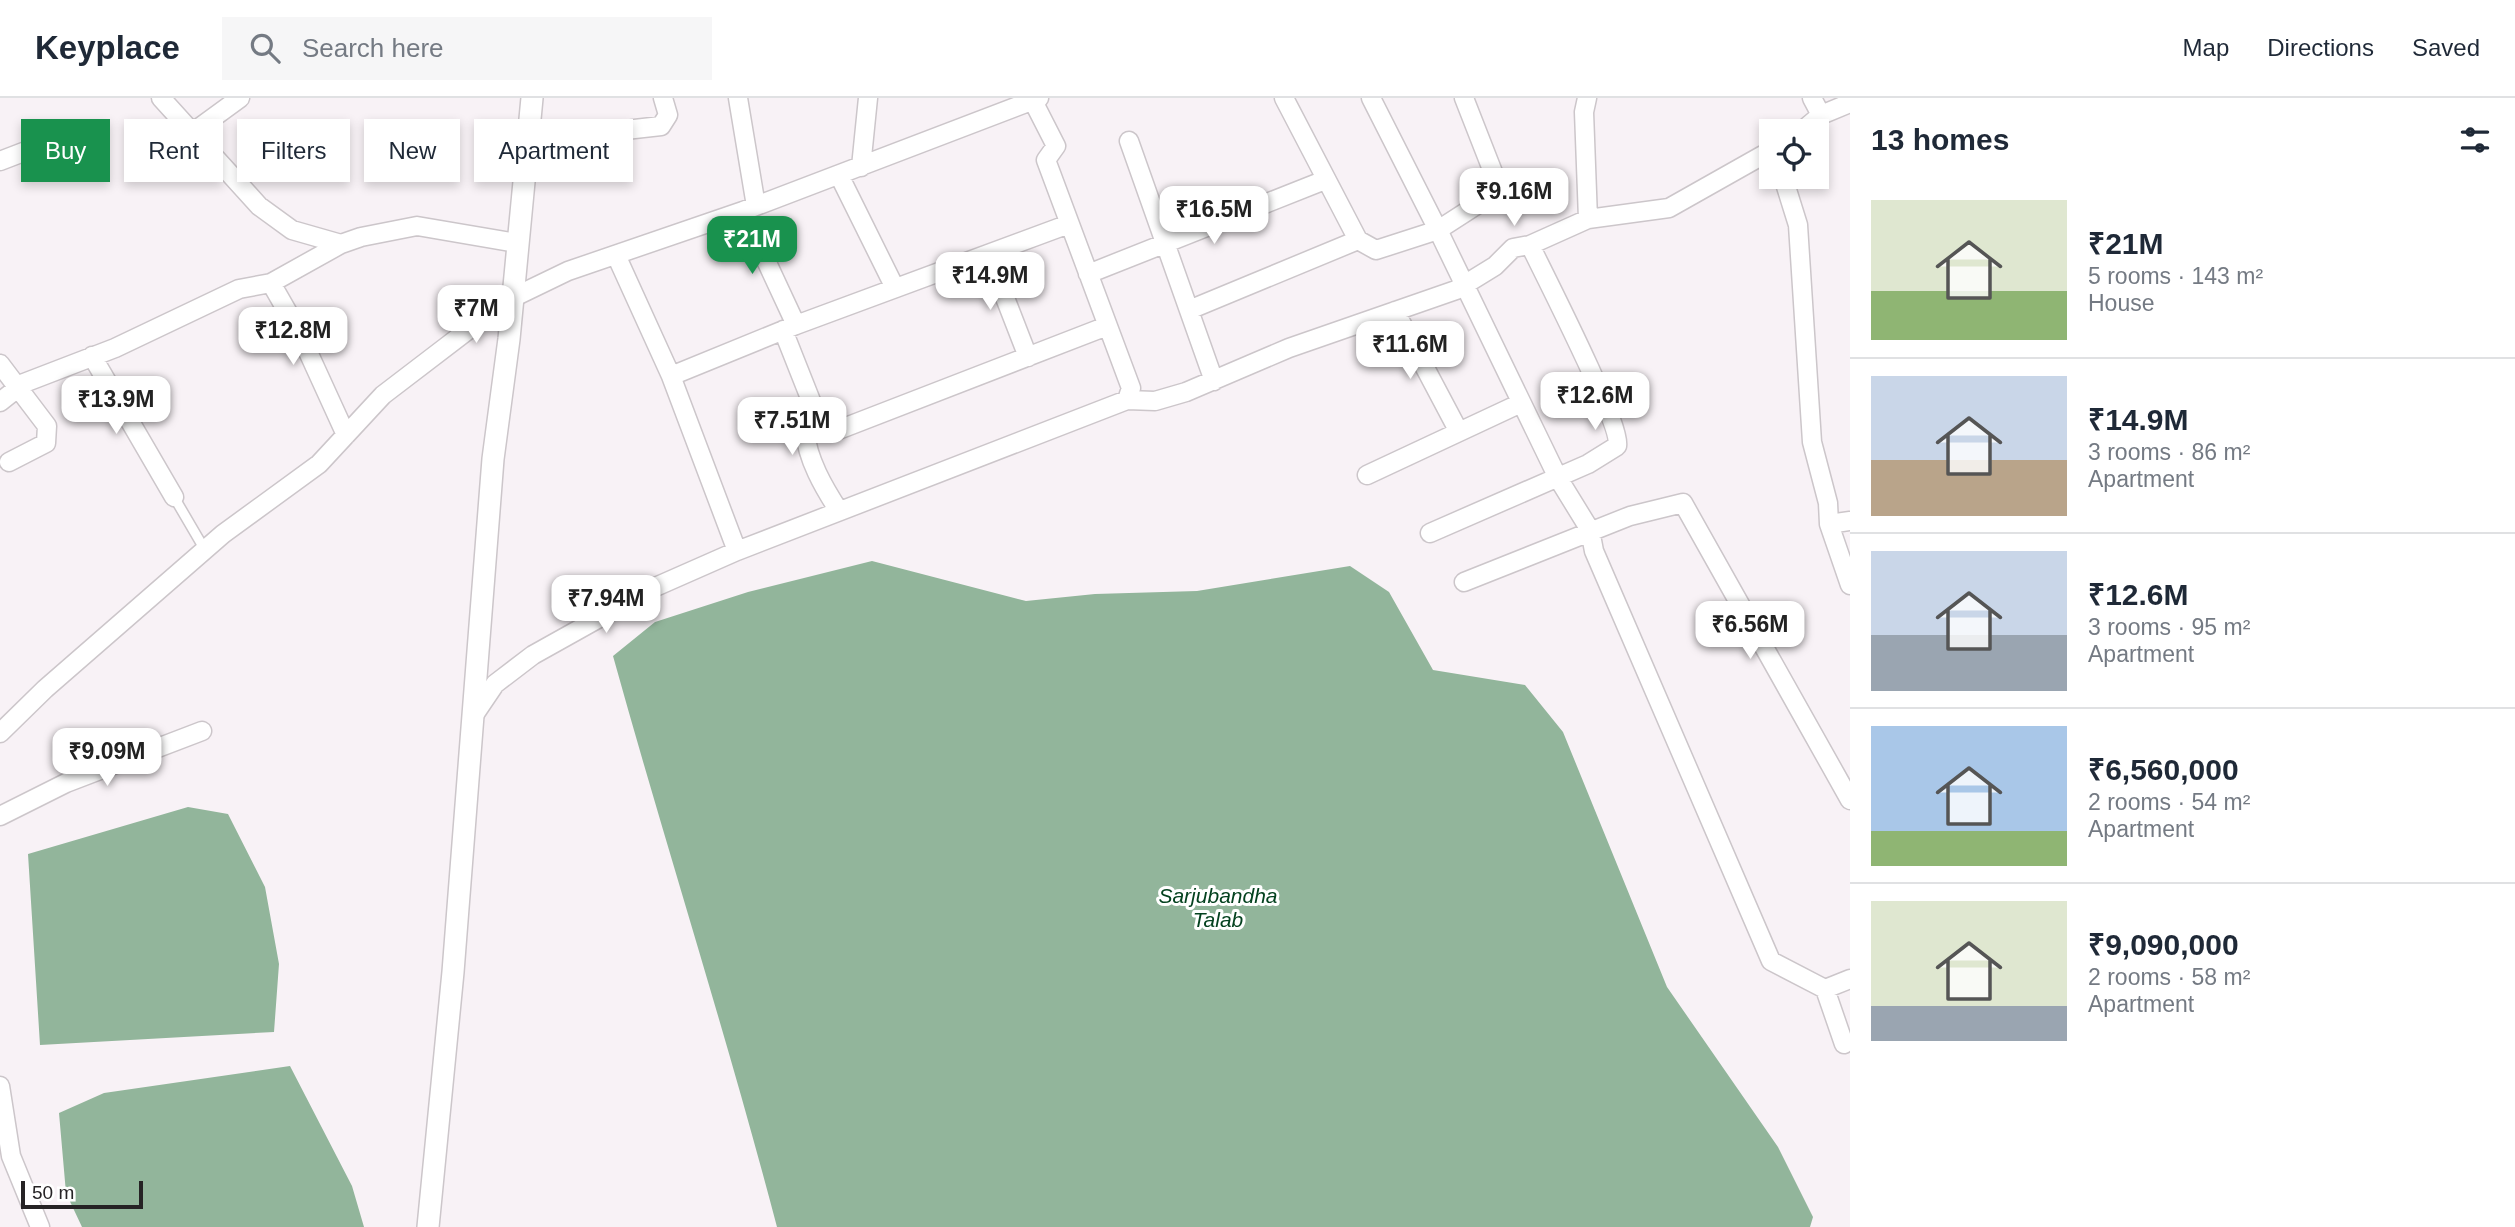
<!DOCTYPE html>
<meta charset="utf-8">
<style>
:root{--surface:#fff;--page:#f6f6f7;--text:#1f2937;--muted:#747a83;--line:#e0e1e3;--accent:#19924e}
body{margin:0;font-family:Helvetica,sans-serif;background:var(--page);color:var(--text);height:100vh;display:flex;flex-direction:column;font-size:26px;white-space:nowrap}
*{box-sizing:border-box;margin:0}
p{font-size:23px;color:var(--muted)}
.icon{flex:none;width:38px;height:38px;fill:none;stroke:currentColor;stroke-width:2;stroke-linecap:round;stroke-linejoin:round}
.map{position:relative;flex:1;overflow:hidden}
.sheet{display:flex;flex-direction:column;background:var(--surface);width:665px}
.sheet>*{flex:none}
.top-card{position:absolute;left:21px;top:21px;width:665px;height:63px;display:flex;gap:14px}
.buttons{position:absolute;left:1759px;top:21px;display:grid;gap:14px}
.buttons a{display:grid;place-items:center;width:70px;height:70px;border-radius:0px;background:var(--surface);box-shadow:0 4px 10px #0003;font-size:35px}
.scale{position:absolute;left:21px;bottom:18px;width:122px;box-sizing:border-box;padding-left:7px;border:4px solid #262325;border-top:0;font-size:19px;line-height:24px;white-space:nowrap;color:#262325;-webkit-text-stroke:5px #fff;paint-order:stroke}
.price{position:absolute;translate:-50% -60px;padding:0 16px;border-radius:14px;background:#fff;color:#222;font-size:23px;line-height:46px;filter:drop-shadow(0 2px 4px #0008)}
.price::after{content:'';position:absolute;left:50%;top:42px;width:21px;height:16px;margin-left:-10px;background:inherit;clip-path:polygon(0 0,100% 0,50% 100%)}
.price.current{background:var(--accent);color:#fff}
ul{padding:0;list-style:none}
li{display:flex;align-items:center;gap:21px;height:175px;padding:0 21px}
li+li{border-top:2px solid var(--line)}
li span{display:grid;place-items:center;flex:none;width:196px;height:140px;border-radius:0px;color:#555}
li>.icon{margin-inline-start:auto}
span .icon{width:84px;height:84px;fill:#fffc;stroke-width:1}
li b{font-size:30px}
h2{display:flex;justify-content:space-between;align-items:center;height:84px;padding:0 21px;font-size:30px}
.pill{padding:0 24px;border-radius:0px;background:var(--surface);box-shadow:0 4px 10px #0003;font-size:24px;line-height:63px}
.pill.current{background:var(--accent);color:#fff}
header{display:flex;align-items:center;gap:42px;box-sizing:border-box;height:98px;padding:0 35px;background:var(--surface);border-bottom:2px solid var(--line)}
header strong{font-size:33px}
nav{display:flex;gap:38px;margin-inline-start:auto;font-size:24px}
.search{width:490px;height:63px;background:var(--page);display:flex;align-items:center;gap:18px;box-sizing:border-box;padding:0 24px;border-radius:0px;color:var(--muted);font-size:26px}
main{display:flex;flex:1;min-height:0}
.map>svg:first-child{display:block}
.water{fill:#92b59b}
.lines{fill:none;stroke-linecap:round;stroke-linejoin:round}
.service-casing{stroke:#ccc6ca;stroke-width:12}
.minor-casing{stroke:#ccc6ca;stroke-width:21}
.tertiary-casing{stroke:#ccc6ca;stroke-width:24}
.service{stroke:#fff;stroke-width:9}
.minor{stroke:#fff;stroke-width:18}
.tertiary{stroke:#fff;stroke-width:21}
.labels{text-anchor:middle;stroke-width:6;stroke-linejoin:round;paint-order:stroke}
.water-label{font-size:21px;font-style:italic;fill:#04421f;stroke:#fff}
</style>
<header>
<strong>Keyplace</strong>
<div class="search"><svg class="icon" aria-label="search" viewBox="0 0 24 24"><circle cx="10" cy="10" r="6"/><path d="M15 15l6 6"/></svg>Search here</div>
<nav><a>Map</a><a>Directions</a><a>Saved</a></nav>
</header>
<main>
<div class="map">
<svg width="1850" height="1129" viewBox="0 0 1850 1129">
<rect width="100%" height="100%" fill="#f8f2f6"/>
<path class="water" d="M872,463L1026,503L1095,496L1197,493L1350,468L1389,494L1433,572L1525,587L1563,634L1667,889L1778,1049L1813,1119L1810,1129H777C727,938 666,749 613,558L655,524L748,494Z
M188,709L228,716L265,789L279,866L274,934L40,947L28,756Z
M290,968L352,1088L364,1129H82L66,1095L59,1015L104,995Z"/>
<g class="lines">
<g class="service-casing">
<path id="service" d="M174,399L205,452"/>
</g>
<g class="minor-casing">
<path id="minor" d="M161,0L259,108L292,132L341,146
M738,0L756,108
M1284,0L1358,142L1376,152L1438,132L1558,380L1590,432L1594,453L1771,863L1825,891
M1371,0L1438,132L1500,92L1464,0
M1587,0L1584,14L1588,121L1669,110L1763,57L1771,56
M1812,0L1821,17
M1033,3L1056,48L1046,62L1131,290L1127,302
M1802,33L1821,17L1850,5
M192,35L240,0
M528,43L661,28L668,17L663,0
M1129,43L1214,283
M0,63L65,38
M861,69L868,0
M839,77L895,190
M1783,79L1798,127L1812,344L1828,405L1829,426L1850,487
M743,113L796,227
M988,156L1028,259
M616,157L671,278L737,453
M1088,176L1325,82
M271,185L299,234L346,337
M1189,212L1358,142
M1395,213L1459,334
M783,232L821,328L833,334L1107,228
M92,258L174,399
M0,266L47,328L46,345L9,364
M671,278L796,227L1069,126
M0,304L24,285L115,250L239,191L271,185L341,146L361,139L417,128L517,145
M821,328L805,333C807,361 824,390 839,413
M1367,377L1521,305
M1829,426L1850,423
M1430,435L1588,366L1617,348C1623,330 1543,174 1530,147
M1464,484L1630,418L1683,405L1850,702
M472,620L495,586L533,557L653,490L737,453L1127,302L1155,303L1186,294L1289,250L1456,192L1495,168L1513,150L1530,147L1588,121
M0,635L45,591L223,436L319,366L383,297L506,203L568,173L743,113L1039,0
M0,718L66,685L202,633
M1844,946L1825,891L1850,881
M0,988L11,1058L40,1129"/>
</g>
<g class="tertiary-casing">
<path id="tertiary" d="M428,1129L453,874L493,361L509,241L532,0"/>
</g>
<use href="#service" class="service"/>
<use href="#minor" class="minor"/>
<use href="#tertiary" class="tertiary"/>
</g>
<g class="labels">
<g class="water-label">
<text x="1218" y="805">Sarjubandha<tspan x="1218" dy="24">Talab</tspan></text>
</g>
</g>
</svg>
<div class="buttons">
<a><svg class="icon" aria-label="locate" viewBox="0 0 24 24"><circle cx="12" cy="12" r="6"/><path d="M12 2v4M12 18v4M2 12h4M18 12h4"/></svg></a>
</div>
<div class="scale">50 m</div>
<b class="price" style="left:1514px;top:130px">₹9.16M</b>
<b class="price" style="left:1214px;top:148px">₹16.5M</b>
<b class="price current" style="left:752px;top:178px">₹21M</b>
<b class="price" style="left:990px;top:214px">₹14.9M</b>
<b class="price" style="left:476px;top:247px">₹7M</b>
<b class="price" style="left:293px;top:269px">₹12.8M</b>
<b class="price" style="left:1410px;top:283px">₹11.6M</b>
<b class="price" style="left:1595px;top:334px">₹12.6M</b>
<b class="price" style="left:116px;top:338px">₹13.9M</b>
<b class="price" style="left:792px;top:359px">₹7.51M</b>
<b class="price" style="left:606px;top:537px">₹7.94M</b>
<b class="price" style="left:1750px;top:563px">₹6.56M</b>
<b class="price" style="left:107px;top:690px">₹9.09M</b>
<div class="top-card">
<a class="pill current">Buy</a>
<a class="pill">Rent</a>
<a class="pill">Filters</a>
<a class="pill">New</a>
<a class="pill">Apartment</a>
</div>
</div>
<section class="sheet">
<h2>13 homes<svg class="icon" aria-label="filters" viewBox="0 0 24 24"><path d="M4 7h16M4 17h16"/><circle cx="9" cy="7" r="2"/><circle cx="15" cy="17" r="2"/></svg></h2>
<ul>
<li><span style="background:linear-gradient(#dfe7d0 65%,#8fb573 0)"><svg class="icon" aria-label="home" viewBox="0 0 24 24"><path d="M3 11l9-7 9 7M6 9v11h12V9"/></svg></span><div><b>₹21M</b><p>5 rooms · 143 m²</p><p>House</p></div></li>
<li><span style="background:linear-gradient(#c9d6e8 60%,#b9a48a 0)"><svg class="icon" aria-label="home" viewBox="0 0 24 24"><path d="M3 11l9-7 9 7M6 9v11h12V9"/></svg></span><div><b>₹14.9M</b><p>3 rooms · 86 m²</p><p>Apartment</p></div></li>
<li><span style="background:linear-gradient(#c9d6e8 60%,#9aa5b1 0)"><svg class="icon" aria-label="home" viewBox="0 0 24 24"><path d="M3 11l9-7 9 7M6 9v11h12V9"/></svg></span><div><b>₹12.6M</b><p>3 rooms · 95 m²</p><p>Apartment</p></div></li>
<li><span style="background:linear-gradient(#a9c7e8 75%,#8fb573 0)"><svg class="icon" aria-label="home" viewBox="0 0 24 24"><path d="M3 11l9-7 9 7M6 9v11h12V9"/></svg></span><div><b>₹6,560,000</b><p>2 rooms · 54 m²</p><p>Apartment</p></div></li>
<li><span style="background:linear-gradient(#dfe7d0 75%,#9aa5b1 0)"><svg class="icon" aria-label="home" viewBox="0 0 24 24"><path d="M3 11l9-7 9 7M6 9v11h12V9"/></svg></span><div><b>₹9,090,000</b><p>2 rooms · 58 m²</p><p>Apartment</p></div></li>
</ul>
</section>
</main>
